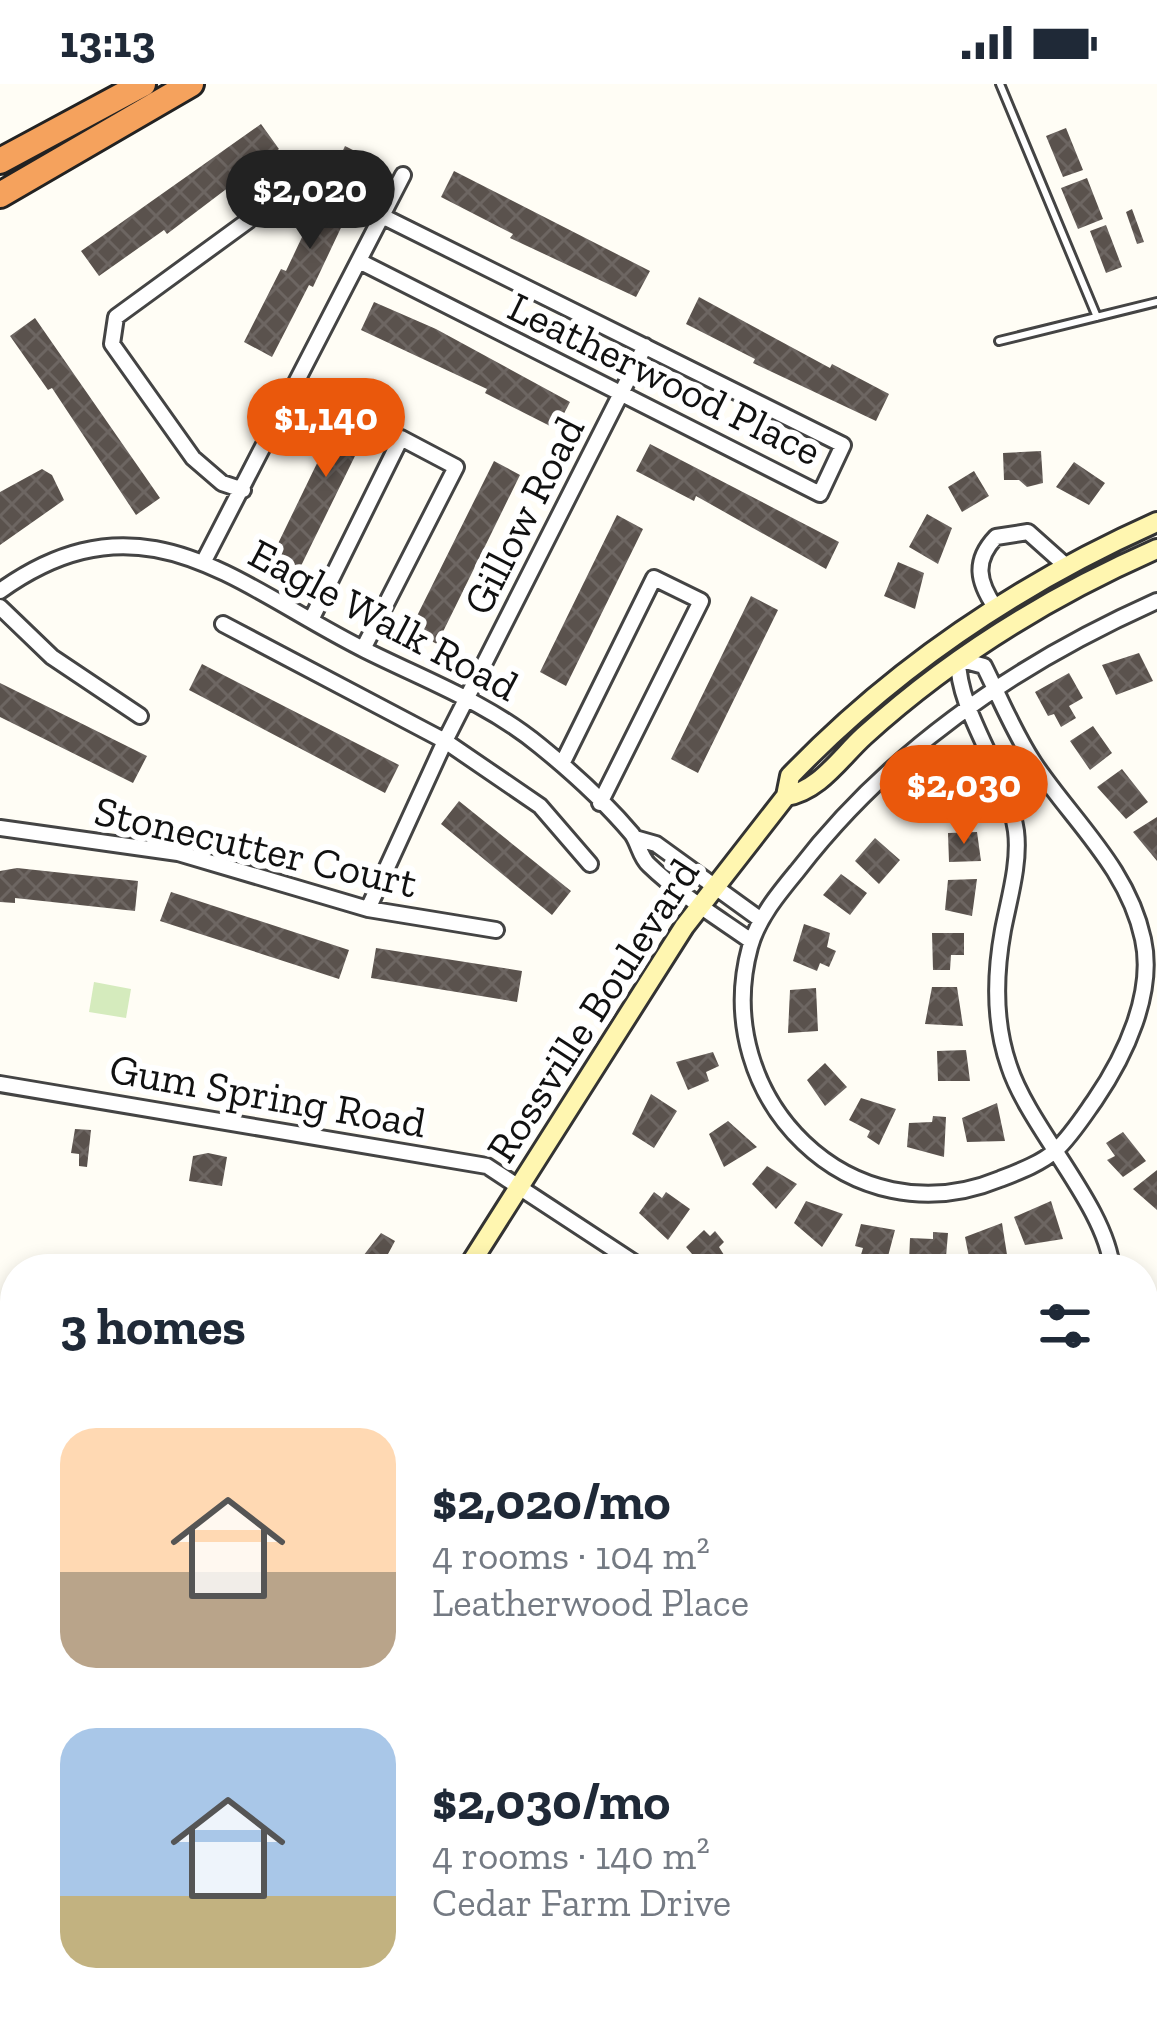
<!DOCTYPE html>
<meta charset="utf-8">
<style>
:root{--surface:#fff;--page:#f2f2f3;--text:#1f2937;--muted:#747a83;--accent:#ea580c}
body{margin:0;font-family:"Zilla Slab",serif;background:var(--page);color:var(--text);height:100vh;display:flex;flex-direction:column;font-size:45px;white-space:nowrap}
*{box-sizing:border-box;margin:0}
p{font-size:39px;color:var(--muted)}
.icon{flex:none;width:66px;height:66px;fill:none;stroke:currentColor;stroke-width:2;stroke-linecap:round;stroke-linejoin:round}
.map{position:relative;flex:1;overflow:hidden}
.drawer{position:absolute;left:0px;top:1170px;width:1158px;height:771px;display:flex;flex-direction:column;background:var(--surface);border-radius:48px 48px 0 0;box-shadow:0 6px 18px #0003}
.drawer>*{flex:none}
.price{position:absolute;translate:-50% -102px;padding:0 27px;border-radius:42px;background:var(--accent);color:#fff;font-size:39px;line-height:78px;filter:drop-shadow(0 3px 6px #0008)}
.price::after{content:'';position:absolute;left:50%;top:72px;width:36px;height:27px;margin-left:-18px;background:inherit;clip-path:polygon(0 0,100% 0,50% 100%)}
.price.active{background:#222;color:#fff}
ul{padding:0;list-style:none}
li{display:flex;align-items:center;gap:36px;height:300px;padding:0 60px}
li span{display:grid;place-items:center;flex:none;width:336px;height:240px;border-radius:36px;color:#555}
li>.icon{margin-inline-start:auto}
span .icon{width:144px;height:144px;fill:#fffc;stroke-width:1}
li b{font-size:51px}
h2{display:flex;justify-content:space-between;align-items:center;height:144px;padding:0 60px;font-size:51px}
.status{display:flex;justify-content:space-between;align-items:center;height:84px;padding:0 60px;background:var(--surface);direction:ltr}
.status svg{height:33px;fill:currentColor}
.map>svg:first-child{display:block}
.green{fill:#d5ebbd}
.building{fill:url(#building-cross-hatch)}
.lines{fill:none;stroke-linecap:round;stroke-linejoin:round}
.lane-casing{stroke:#444;stroke-width:12}
.street-casing{stroke:#444;stroke-width:20}
.secondary-casing{stroke:#333;stroke-width:24}
.highway-casing{stroke:#222;stroke-width:30}
.lane{stroke:#fff;stroke-width:6}
.street{stroke:#fff;stroke-width:14}
.secondary{stroke:#fff6b0;stroke-width:18}
.highway{stroke:#f5a25d;stroke-width:24}
.labels{text-anchor:middle;stroke-width:12;stroke-linejoin:round;paint-order:stroke}
.street-label{font-size:42px;fill:#111;stroke:#fff}
</style>
<div class="status"><b>13:13</b><svg viewBox="0 0 49 12"><path d="M0 12V9h3v3zM5 12V6h3v6zM10 12V3h3v9zM15 12V0h3v12zM26 1h20v11H26zM47 4h2v5h-2z"/></svg></div>
<div class="map">
<svg width="1157" height="1939" viewBox="0 0 1157 1939">
<defs>
<pattern id="building-cross-hatch" width="8" height="8" patternUnits="userSpaceOnUse" patternTransform="scale(3)"><rect width="8" height="8" fill="#5a524d"/><path d="M0 0l8 8M0 8l8-8" fill="none" stroke="#6d6662"/></pattern>
</defs>
<rect width="100%" height="100%" fill="#fffdf5"/>
<path class="green" d="M94,898L131,905L126,934L89,928Z"/>
<path class="building" d="M261,40L279,65L167,150L164,146L99,192L81,167Z
M1066,44L1083,86L1063,93L1046,52Z
M345,62L373,76L313,203L309,201L272,273L244,258L281,185L286,187Z
M454,87L650,187L636,213L510,154L513,150L441,113Z
M1087,94L1103,135L1078,145L1061,104Z
M1132,125L1144,158L1137,160L1126,128Z
M1106,141L1122,183L1106,189L1090,147Z
M699,213L830,284L832,280L889,310L876,337L753,279L755,275L686,240Z
M374,218L436,245L570,318L556,345L485,309L487,305L361,246Z
M35,234L160,414L136,431L52,304L48,306L10,252Z
M353,305L381,319L298,488L271,474Z
M650,360L839,458L826,485L696,412L694,417L636,387Z
M1041,367L1043,399L1027,403L1019,396H1004L1003,369Z
M494,377L520,391L437,560L410,546Z
M1074,378L1105,399L1089,421L1056,403Z
M42,385L52,391L64,416L0,461V408Z
M974,387L989,412L962,428L948,403Z
M927,430L952,444L938,480L909,463Z
M617,431L643,445L566,602L540,588Z
M898,478L924,489L915,525L884,512Z
M751,512L778,526L698,689L671,675Z
M1139,569L1153,597L1116,611L1102,581Z
M202,580L399,681L385,709L189,606Z
M1069,589L1083,614L1069,622L1076,634L1061,643L1054,630L1048,632L1035,608Z
M0,599L147,672L133,699L0,633Z
M1093,642L1112,669L1090,686L1070,657Z
M952,677L974,710L937,725L929,686Z
M1122,685L1148,718L1126,735L1097,703Z
M459,717L571,807L552,831L441,740Z
M1157,733V777L1133,748Z
M977,748L981,777L949,778L948,749Z
M875,754L900,776L879,800L855,777Z
M17,784L138,797L135,827L15,814V819L0,818V787Z
M841,790L867,809L850,831L823,811Z
M977,795L972,832L945,826L948,796Z
M171,808L349,866L339,895L160,837Z
M804,840L830,849L827,863L836,867L829,883L820,879L817,887L793,877Z
M932,849H964V871H951L950,886H933Z
M376,864L522,887L517,918L371,894Z
M932,903H957L963,942L925,940Z
M816,904L818,947L788,949L790,906Z
M966,966L970,997H938L937,967Z
M713,968L719,982L706,988L709,997L688,1006L676,978Z
M825,979L847,1003L825,1022L807,996Z
M651,1010L677,1027L654,1064L632,1050Z
M861,1014L896,1025L879,1061L867,1053L870,1047L849,1036Z
M997,1019L1005,1057L967,1058L962,1034Z
M933,1032L946,1033L944,1073L907,1063L909,1039L932,1038Z
M728,1037L757,1063L724,1083L709,1050Z
M75,1045L91,1046L87,1083L79,1082V1070L71,1069Z
M1123,1048L1146,1077L1123,1093L1107,1076L1115,1072L1106,1059Z
M208,1069L227,1073L222,1102L189,1097L193,1072Z
M767,1082L797,1100L776,1125L752,1100Z
M1157,1086V1126L1133,1105Z
M654,1108L662,1114L666,1108L690,1125L668,1156L639,1129Z
M806,1117L843,1130L822,1163L794,1139Z
M1051,1117L1063,1155L1025,1161L1014,1133Z
M1002,1139L1008,1177L970,1178L965,1153Z
M861,1140L895,1146L887,1176L860,1174L863,1164L855,1162Z
M704,1146L710,1152L715,1147L724,1158L719,1163L724,1171L709,1185H697L698,1177L686,1163Z
M933,1148L948,1149L945,1185L909,1178L910,1154L933,1155Z
M381,1149L395,1157L380,1185H353Z
M1157,1255V1292L1143,1287V1269L1152,1268Z
M247,1926H277V1933L275,1939H247Z
M424,1926V1939H394V1927Z
M884,1926H923L921,1939H881Z"/>
<g class="lines">
<g class="lane-casing">
<path id="lane" d="M1000,0L1097,233
M999,257L1157,218"/>
</g>
<g class="street-casing">
<path id="street" d="M359,177L820,410L843,361L382,132
M243,406L222,399L193,374L112,260L116,233L249,136
M205,475L403,91
M0,507C144,404 237,502 365,566C425,596 488,619 540,662C572,688 605,718 632,750C639,760 640,773 649,781C679,810 717,833 751,857
M0,523L52,573L140,632
M995,523C978,498 973,477 996,453L1028,448L1065,481
M311,536L401,354L456,383L363,565
M223,540L445,657L540,722L590,780
M562,680L654,494L701,517L600,719
M0,744L178,769L368,825L496,846
M635,754L656,760L761,836
M368,825L445,657L645,262
M0,1000L487,1082L644,1185
M1112,1185C1107,1123 1029,1044 1009,982C994,939 995,890 1003,846C1009,815 1020,779 1016,747C1007,687 958,630 958,575L984,582C1000,614 1014,649 1034,679C1072,736 1128,784 1143,855C1155,909 1125,972 1095,1016C1083,1033 1071,1052 1056,1066C1042,1079 1018,1088 1000,1095C850,1157 709,1013 750,863C758,834 779,809 798,786C891,665 1018,579 1157,517
M312,1926L313,1939
M359,1926L360,1939"/>
</g>
<g class="secondary-casing">
<path id="secondary" d="M786,712C819,707 840,674 864,652C951,573 1050,512 1157,465
M467,1185L684,843L786,712L790,692C896,582 1018,500 1157,438
M0,1923L15,1899"/>
</g>
<g class="highway-casing">
<path id="highway" d="M0,77L143,0
M0,111L191,0"/>
</g>
<use href="#lane" class="lane"/>
<use href="#street" class="street"/>
<use href="#secondary" class="secondary"/>
<use href="#highway" class="highway"/>
</g>
<g class="labels">
<g class="street-label">
<text transform="translate(665 294) rotate(26)" y="15">Leatherwood Place</text>
<text transform="translate(523 431) rotate(-63)" y="15">Gillow Road</text>
<text transform="translate(384 535) rotate(28)" y="15">Eagle Walk Road</text>
<text transform="translate(256 762) rotate(13)" y="15">Stonecutter Court</text>
<text transform="translate(592 926) rotate(-57)" y="15">Rossville Boulevard</text>
<text transform="translate(268 1011) rotate(10)" y="15">Gum Spring Road</text>
</g>
</g>
</svg>
<b class="price active" style="left:310px;top:168px">$2,020</b>
<b class="price" style="left:326px;top:396px">$1,140</b>
<b class="price" style="left:964px;top:763px">$2,030</b>
<section class="drawer">
<h2>3 homes<svg class="icon" aria-label="filters" viewBox="0 0 24 24"><path d="M4 7h16M4 17h16"/><circle cx="9" cy="7" r="2"/><circle cx="15" cy="17" r="2"/></svg></h2>
<ul>
<li><span style="background:linear-gradient(#ffd9b3 60%,#b9a48a 0)"><svg class="icon" aria-label="home" viewBox="0 0 24 24"><path d="M3 11l9-7 9 7M6 9v11h12V9"/></svg></span><div><b>$2,020/mo</b><p>4 rooms · 104 m²</p><p>Leatherwood Place</p></div></li>
<li><span style="background:linear-gradient(#a9c7e8 70%,#c2b280 0)"><svg class="icon" aria-label="home" viewBox="0 0 24 24"><path d="M3 11l9-7 9 7M6 9v11h12V9"/></svg></span><div><b>$2,030/mo</b><p>4 rooms · 140 m²</p><p>Cedar Farm Drive</p></div></li>
</ul>
</section>
</div>
